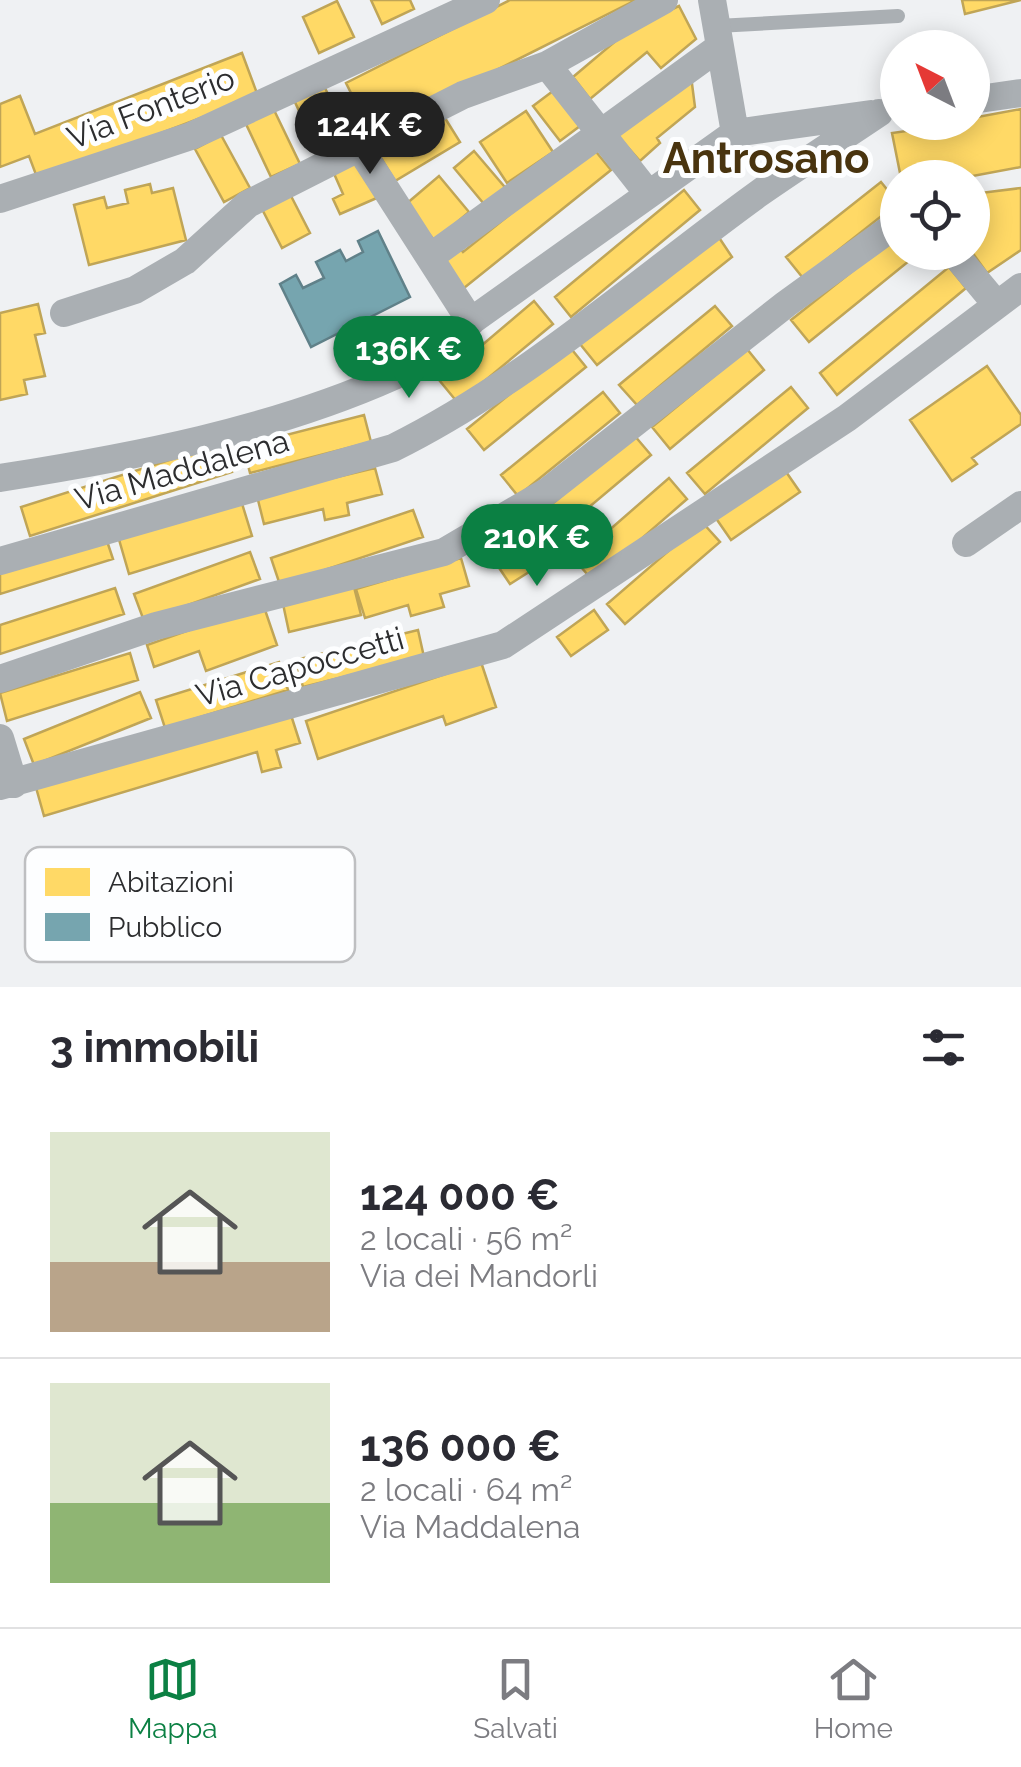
<!DOCTYPE html>
<html lang="it">
<meta charset="utf-8">
<style>
:root{--surface:#fff;--page:#f7f7f7;--text:#2b2b33;--muted:#7c7c81;--line:#e1e1e2;--accent:#0b8043}
body{margin:0;font-family:Raleway,sans-serif;background:var(--page);color:var(--text);height:100vh;display:flex;flex-direction:column;font-size:38px;white-space:nowrap}
*{box-sizing:border-box;margin:0}
p{font-size:32px;color:var(--muted)}
.icon{flex:none;width:55px;height:55px;fill:none;stroke:currentColor;stroke-width:2;stroke-linecap:round;stroke-linejoin:round}
.map{position:relative;height:987px;overflow:hidden}
.side{display:flex;flex-direction:column;background:var(--surface);flex:1}
.side>*{flex:none}
.needle{width:65px;rotate:318deg}
.tools{position:absolute;left:880px;top:30px;display:grid;gap:20px}
.tools a{display:grid;place-items:center;width:110px;height:110px;border-radius:50%;background:var(--surface);box-shadow:0 5px 25px #0003;font-size:50px}
.price{position:absolute;translate:-50% -85px;padding:0 22px;border-radius:35px;background:var(--accent);color:#fff;font-size:32px;line-height:65px;filter:drop-shadow(0 2px 5px #0008)}
.price::after{content:'';position:absolute;left:50%;top:60px;width:30px;height:22px;margin-left:-15px;background:inherit;clip-path:polygon(0 0,100% 0,50% 100%)}
.price.on{background:#222;color:#fff}
ul{padding:0;list-style:none}
li{display:flex;align-items:center;gap:30px;height:250px;padding:0 50px}
li+li{border-top:2px solid var(--line)}
li span{display:grid;place-items:center;flex:none;width:280px;height:200px;border-radius:0px;color:#555}
li>.icon{margin-inline-start:auto}
span .icon{width:120px;height:120px;fill:#fffc;stroke-width:1}
li b{font-size:42px}
h2{display:flex;justify-content:space-between;align-items:center;height:120px;padding:0 50px;font-size:42px}
.dock{display:flex;justify-content:space-around;align-items:center;height:140px;border-top:2px solid var(--line);background:var(--surface);font-size:28px;color:var(--muted)}
.dock a{display:grid;justify-items:center;gap:5px}
.dock .on{color:var(--accent)}
.map>svg:first-child{display:block}
.homes{fill:#ffd966;stroke:#c0a556;stroke-width:2.5}
.public{fill:#76a5af;stroke:#608189;stroke-width:2.5}
.lines{fill:none;stroke-linecap:round;stroke-linejoin:round}
.lane{stroke:#aaafb3;stroke-width:14}
.street{stroke:#aaafb3;stroke-width:28}
.labels{text-anchor:middle;stroke-width:10;stroke-linejoin:round;paint-order:stroke}
.street-label{font-size:32px;fill:#2c2d2f;stroke:#fdfeff}
.district-label{font-size:42px;font-weight:bold;fill:#49340f;stroke:#fdfeff}
.key{fill:#fdfeff;stroke:#bebfc1;stroke-width:2.5}
.key-label{font-size:28px;fill:#2c2d2f}
</style>
<div class="map">
<svg width="1021" height="987" viewBox="0 0 1021 987">
<rect width="100%" height="100%" fill="#eff1f3"/>
<path class="homes" d="M371,0H410L414,9L382,24Z
M510,0H636L371,133L346,83Z
M962,0H1021L965,14Z
M337,1L354,37L319,53L303,17Z
M679,6L696,39L661,68L647,52L590,99L573,77L631,28Z
M242,53L258,96L38,180L29,156L0,167V104L20,96L35,134Z
M691,76L695,107L657,138L660,143L640,161L617,135Z
M324,86L350,139L319,154L294,100Z
M553,91L580,126L560,141L533,106Z
M1021,109V167L962,178H901L892,133L972,122V118Z
M274,110L300,164L271,177L246,124Z
M440,110L460,142L395,181L376,150Z
M526,111L553,152L507,183L480,142Z
M221,135L250,188L224,202L195,149Z
M593,148L611,170L459,292L433,260L455,242L463,252Z
M474,151L509,192L489,210L454,168Z
M360,156L379,197L340,214L333,199L343,194L332,169Z
M439,176L469,212L435,241L405,205Z
M881,182L898,203L803,278L786,257Z
M150,184L152,193L173,188L186,240L89,265L74,205L104,197L107,208L128,203L125,190Z
M1021,188V250L987,273L972,252V194Z
M684,190L700,210L571,317L555,297Z
M290,194L310,233L282,248L262,209Z
M898,235V252H920L809,342L791,320Z
M718,236L732,257L597,365L580,344Z
M949,267L966,288L837,395L820,373Z
M534,301L553,324L458,403L439,380L459,363L451,353L465,342L474,352Z
M38,304L45,333L35,335L45,376L24,380L27,394L0,400V313Z
M715,306L732,326L637,405L619,385Z
M569,346L586,367L484,450L467,429Z
M747,349L764,370L670,449L652,427Z
M987,366L1021,415V424L972,458L977,464L952,481L910,420Z
M791,387L808,408L705,494L687,473Z
M603,392L620,413L518,496L501,475Z
M364,415L371,442L250,473L243,446Z
M634,435L651,455L557,534L540,514Z
M223,443L232,472L30,536L21,507Z
M782,466L800,492L731,540L713,514Z
M375,468L382,494L347,503L349,515L325,520L323,509L264,524L257,496Z
M669,478L687,499L593,581L575,560Z
M240,497L252,536L129,574L118,536Z
M413,510L423,537L280,585L271,558Z
M702,522L720,542L625,624L607,604Z
M523,523L548,560L510,584L485,547Z
M104,532L113,559L0,594V564Z
M250,552L260,579L144,621L134,594Z
M461,558L469,586L440,594L444,607L411,616L408,605L365,618L356,589Z
M354,587L361,615L289,632L283,604Z
M115,588L124,614L0,654V625Z
M263,604L277,645L206,671L199,651L154,667L147,645Z
M594,610L608,630L571,656L557,637Z
M418,630L424,657L303,687L296,660Z
M130,653L138,680L7,721L0,693Z
M279,662L288,690L165,728L156,700Z
M481,662L496,707L446,725L443,716L318,759L306,721Z
M140,692L151,718L34,765L24,739Z
M291,715L300,743L276,750L281,767L262,772L257,752L44,816L35,784Z"/>
<path class="public" d="M378,231L410,297L311,347L280,284L296,275L303,288L324,278L316,262L340,250L346,261L363,252L358,241Z"/>
<g class="lines">
<path class="lane" d="M717,26L898,16"/>
<path class="street" d="M712,0L735,133
M547,65L647,192
M972,100L1021,93
M360,149L471,322
M0,199L191,136L486,0
M953,252L997,305
M430,257L718,48
M64,313L135,290L185,261L248,204L463,95L547,65L664,0
M0,478C133,457 271,431 394,376L735,133L871,114
M966,543L1021,505
M0,561L393,448C526,382 639,280 758,194C798,166 839,140 879,113
M0,679L156,626L444,552L548,491L786,304L898,223
M0,738L14,784
M0,786L503,645L847,418L1021,287"/>
</g>
<g class="labels">
<g class="street-label">
<text transform="translate(151 108) rotate(-21)" y="11">Via Fonterio</text>
<text transform="translate(182 470) rotate(-16)" y="11">Via Maddalena</text>
<text transform="translate(300 667) rotate(-16)" y="11">Via Capoccetti</text>
</g>
<g class="district-label">
<text x="766" y="173">Antrosano</text>
</g>
</g>
<rect x="25" y="847" width="330" height="115" rx="15" class="key"/>
<rect x="45" y="868" width="45" height="28" fill="#ffd966"/>
<rect x="45" y="913" width="45" height="28" fill="#76a5af"/>
<g class="key-label">
<text x="108" y="892">Abitazioni</text>
<text x="108" y="937">Pubblico</text>
</g>
</svg>
<div class="tools">
<a><svg class="needle" viewBox="-14 -14 28 28"><path d="M0-13l5 13h-10z" fill="#e53935"/><path d="M0 13l5-13h-10z" fill="#7c7c81"/></svg></a>
<a><svg class="icon" aria-label="locate" viewBox="0 0 24 24"><circle cx="12" cy="12" r="6"/><path d="M12 2v4M12 18v4M2 12h4M18 12h4"/></svg></a>
</div>
<b class="price on" style="left:370px;top:177px">124K €</b>
<b class="price" style="left:409px;top:401px">136K €</b>
<b class="price" style="left:537px;top:589px">210K €</b>
</div>
<section class="side">
<h2>3 immobili<svg class="icon" aria-label="filters" viewBox="0 0 24 24"><path d="M4 7h16M4 17h16"/><circle cx="9" cy="7" r="2"/><circle cx="15" cy="17" r="2"/></svg></h2>
<ul>
<li><span style="background:linear-gradient(#dfe7d0 65%,#b9a48a 0)"><svg class="icon" aria-label="home" viewBox="0 0 24 24"><path d="M3 11l9-7 9 7M6 9v11h12V9"/></svg></span><div><b>124 000 €</b><p>2 locali · 56 m²</p><p>Via dei Mandorli</p></div></li>
<li><span style="background:linear-gradient(#dfe7d0 60%,#8fb573 0)"><svg class="icon" aria-label="home" viewBox="0 0 24 24"><path d="M3 11l9-7 9 7M6 9v11h12V9"/></svg></span><div><b>136 000 €</b><p>2 locali · 64 m²</p><p>Via Maddalena</p></div></li>
</ul>
</section>
<nav class="dock">
<a class="on"><svg class="icon" aria-label="map" viewBox="0 0 24 24"><path d="M3 6l6-2 6 2 6-2v14l-6 2-6-2-6 2zM9 4v14M15 6v14"/></svg>Mappa</a>
<a><svg class="icon" aria-label="saved" viewBox="0 0 24 24"><path d="M7 4h10v16l-5-4-5 4z"/></svg>Salvati</a>
<a><svg class="icon" aria-label="home" viewBox="0 0 24 24"><path d="M3 11l9-7 9 7M6 9v11h12V9"/></svg>Home</a>
</nav>
